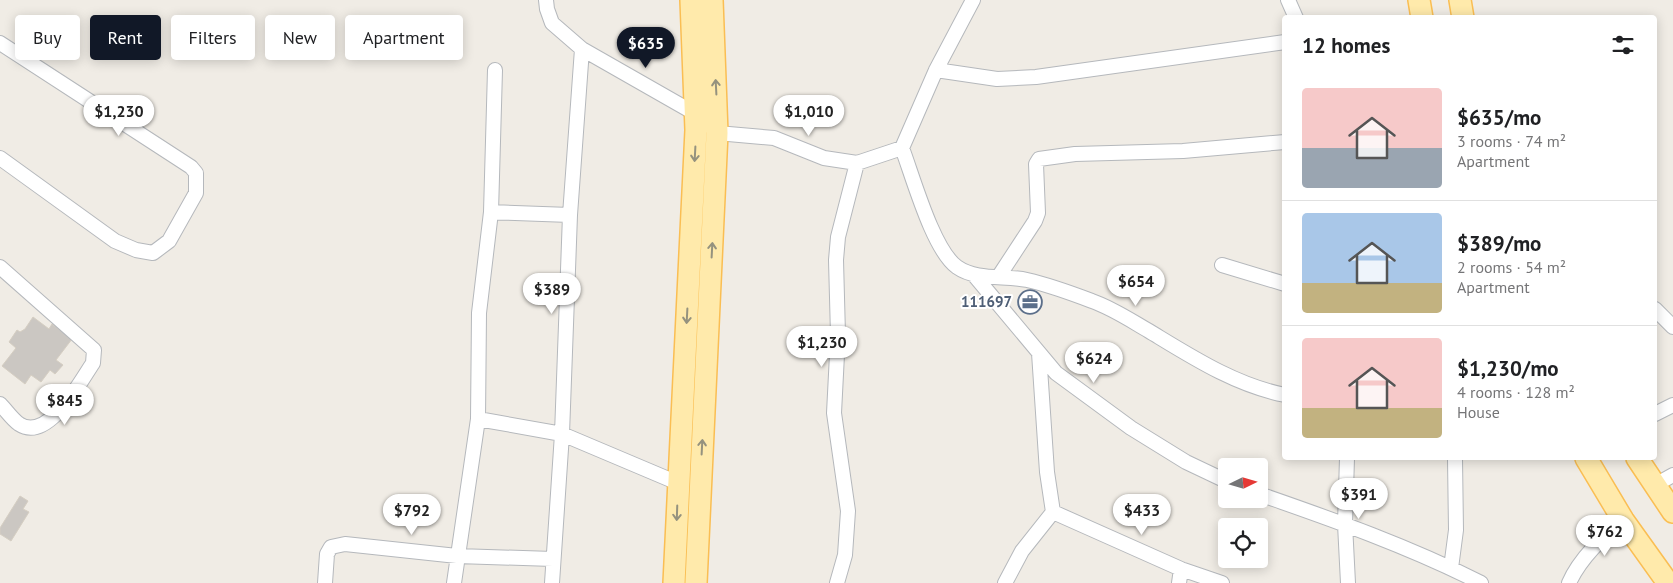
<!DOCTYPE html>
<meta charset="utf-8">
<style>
:root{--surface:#fff;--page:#f6f6f6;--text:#202124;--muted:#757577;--line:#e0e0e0;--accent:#111827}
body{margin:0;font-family:"PT Sans",sans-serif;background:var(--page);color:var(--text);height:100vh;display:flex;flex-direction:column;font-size:19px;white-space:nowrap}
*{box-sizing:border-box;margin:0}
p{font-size:16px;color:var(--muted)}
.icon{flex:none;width:28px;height:28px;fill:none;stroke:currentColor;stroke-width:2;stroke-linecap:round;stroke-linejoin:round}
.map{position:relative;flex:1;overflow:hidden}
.drawer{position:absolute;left:1282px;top:15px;width:375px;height:445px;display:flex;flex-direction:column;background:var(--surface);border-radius:5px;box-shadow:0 2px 12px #0003}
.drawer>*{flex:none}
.hud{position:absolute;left:15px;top:15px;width:475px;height:45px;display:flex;gap:10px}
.needle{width:32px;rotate:85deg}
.fabs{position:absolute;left:1218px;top:458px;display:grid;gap:10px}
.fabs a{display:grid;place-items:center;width:50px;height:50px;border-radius:5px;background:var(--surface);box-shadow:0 2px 12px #0003;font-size:25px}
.price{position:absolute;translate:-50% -42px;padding:0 11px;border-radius:18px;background:#fff;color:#222;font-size:16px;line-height:32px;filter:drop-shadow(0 1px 2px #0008)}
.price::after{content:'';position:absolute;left:50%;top:30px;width:15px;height:11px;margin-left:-8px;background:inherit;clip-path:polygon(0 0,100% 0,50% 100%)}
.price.active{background:var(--accent);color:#fff}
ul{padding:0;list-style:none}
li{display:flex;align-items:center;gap:15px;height:125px;padding:0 20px}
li+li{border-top:1px solid var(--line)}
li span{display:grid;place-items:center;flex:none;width:140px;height:100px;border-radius:5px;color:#555}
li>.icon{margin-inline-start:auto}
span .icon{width:60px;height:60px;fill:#fffc;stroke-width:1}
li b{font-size:21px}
h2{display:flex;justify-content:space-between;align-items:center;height:60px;padding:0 20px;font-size:21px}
.chip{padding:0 18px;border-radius:5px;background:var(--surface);box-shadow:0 2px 12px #0003;font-size:18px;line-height:45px}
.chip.active{background:var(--accent);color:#fff}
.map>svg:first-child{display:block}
.building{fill:#cbc7c2;stroke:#d5cec2}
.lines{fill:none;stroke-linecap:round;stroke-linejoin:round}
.minor-casing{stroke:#b5b8bc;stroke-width:16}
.primary-casing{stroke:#fabe53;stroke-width:24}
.minor{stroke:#fff;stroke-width:14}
.primary{stroke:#ffeaab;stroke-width:21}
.oneway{stroke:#95927e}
.labels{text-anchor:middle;stroke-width:4;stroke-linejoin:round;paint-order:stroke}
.service-label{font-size:15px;font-weight:bold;fill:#4e5e75;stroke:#fff;text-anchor:end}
</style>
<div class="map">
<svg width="1673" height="583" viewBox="0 0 1673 583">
<rect width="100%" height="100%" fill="#f0ece5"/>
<path class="building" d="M33,317L49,329L52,324L72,339L56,360L63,365L55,374L50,370L41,382L31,375L25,384L2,366L16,348L9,342L17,330L20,332L25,329Z
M20,496L28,501L23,509L29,512L11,541L0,534V528Z"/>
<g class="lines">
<g class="minor-casing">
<path id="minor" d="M546,0L547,9L552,23L582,49L696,114
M973,0L936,70L902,148C913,177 933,250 957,267C977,281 1005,275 1027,280C1049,285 1071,293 1092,301C1112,308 1130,320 1149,331C1192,357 1235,385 1285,395
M1288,0L1296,18
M0,43L191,167L196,173V193L169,241L153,253L136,250L115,241L0,158
M936,70L997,79L1036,77L1285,42
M717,133L774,138L824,158L857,163L902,148
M491,212L570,215
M1222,265L1285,284
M0,267L94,350L93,363C80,382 48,443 19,424C12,419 6,410 0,404
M974,275L1056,373L1131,428L1186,462L1226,481
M999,276L1035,221L1038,213L1036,164L1039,159L1075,154L1183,151L1285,142
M1655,309L1673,327
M1655,414L1673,405
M478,419L562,434L678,483
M1347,458L1345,524L1348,583
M1655,485L1673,475
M1259,494C1334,520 1410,547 1481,583
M1053,512L1181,569L1222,583
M1451,568L1456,530L1455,459
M325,583L327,554L331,547L345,544L457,556L553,559
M454,583L478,419L479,313L491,212L495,70
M552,583L562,434L570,215L582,49
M837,583L845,555L848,511L834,413L838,335L836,260L838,237L857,163
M1005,583L1022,551L1053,512L1047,472L1039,353
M1179,583L1181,569
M1569,583C1580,558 1603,537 1623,520"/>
</g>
<g class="primary-casing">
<path id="primary" d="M1419,0L1422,18
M1460,0L1463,18
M1586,458L1623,520L1668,583
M1637,458L1673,512
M674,583L696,130L691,0
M696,583L717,133L712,0"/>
</g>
<use href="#minor" class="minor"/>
<use href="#primary" class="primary"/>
</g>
<defs><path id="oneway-shaft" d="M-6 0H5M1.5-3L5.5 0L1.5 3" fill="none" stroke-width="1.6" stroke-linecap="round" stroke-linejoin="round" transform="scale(1.25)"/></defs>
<g class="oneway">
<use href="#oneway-shaft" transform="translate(716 87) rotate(-93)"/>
<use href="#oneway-shaft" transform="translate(695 154) rotate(93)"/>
<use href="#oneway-shaft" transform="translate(712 250) rotate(-87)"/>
<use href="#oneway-shaft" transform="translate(687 316) rotate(93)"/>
<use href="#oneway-shaft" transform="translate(702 447) rotate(-87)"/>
<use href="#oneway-shaft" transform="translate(677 513) rotate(92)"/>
</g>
<defs>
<g id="office-ring" transform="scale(1.25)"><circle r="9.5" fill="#fff" stroke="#5c6f8a" stroke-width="1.5"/><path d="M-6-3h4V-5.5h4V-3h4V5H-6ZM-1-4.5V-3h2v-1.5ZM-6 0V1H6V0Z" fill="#5c6f8a"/></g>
</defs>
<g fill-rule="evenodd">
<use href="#office-ring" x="1030" y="302"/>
</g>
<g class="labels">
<g class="service-label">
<text x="1012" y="307">111697</text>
</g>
</g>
</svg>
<div class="fabs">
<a><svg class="needle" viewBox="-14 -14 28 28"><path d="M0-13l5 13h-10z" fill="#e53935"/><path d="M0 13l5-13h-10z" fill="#757577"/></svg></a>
<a><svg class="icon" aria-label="locate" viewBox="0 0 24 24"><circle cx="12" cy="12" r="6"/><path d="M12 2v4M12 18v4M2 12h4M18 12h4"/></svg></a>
</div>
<b class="price active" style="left:646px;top:69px">$635</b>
<b class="price" style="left:119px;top:137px">$1,230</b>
<b class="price" style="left:809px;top:137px">$1,010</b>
<b class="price" style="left:1136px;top:307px">$654</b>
<b class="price" style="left:552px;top:315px">$389</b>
<b class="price" style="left:822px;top:368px">$1,230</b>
<b class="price" style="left:1094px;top:384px">$624</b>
<b class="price" style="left:65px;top:426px">$845</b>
<b class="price" style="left:1359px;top:520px">$391</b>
<b class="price" style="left:412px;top:536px">$792</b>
<b class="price" style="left:1142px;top:536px">$433</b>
<b class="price" style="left:1605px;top:557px">$762</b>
<div class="hud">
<a class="chip">Buy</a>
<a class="chip active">Rent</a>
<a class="chip">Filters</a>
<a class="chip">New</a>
<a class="chip">Apartment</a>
</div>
<section class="drawer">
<h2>12 homes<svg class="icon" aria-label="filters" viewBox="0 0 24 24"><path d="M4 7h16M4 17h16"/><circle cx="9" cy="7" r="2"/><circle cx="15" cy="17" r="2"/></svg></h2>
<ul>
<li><span style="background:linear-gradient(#f6c9c9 60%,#9aa5b1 0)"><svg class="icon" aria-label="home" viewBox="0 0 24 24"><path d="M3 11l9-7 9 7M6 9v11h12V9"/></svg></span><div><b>$635/mo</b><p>3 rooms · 74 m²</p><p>Apartment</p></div></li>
<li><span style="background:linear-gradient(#a9c7e8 70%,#c2b280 0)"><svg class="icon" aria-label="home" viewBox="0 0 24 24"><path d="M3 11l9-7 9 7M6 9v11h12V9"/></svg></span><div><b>$389/mo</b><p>2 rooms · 54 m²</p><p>Apartment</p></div></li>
<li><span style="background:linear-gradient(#f6c9c9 70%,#c2b280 0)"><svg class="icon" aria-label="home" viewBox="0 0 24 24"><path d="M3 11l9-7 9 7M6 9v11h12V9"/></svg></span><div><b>$1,230/mo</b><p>4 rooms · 128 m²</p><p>House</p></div></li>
</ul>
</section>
</div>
